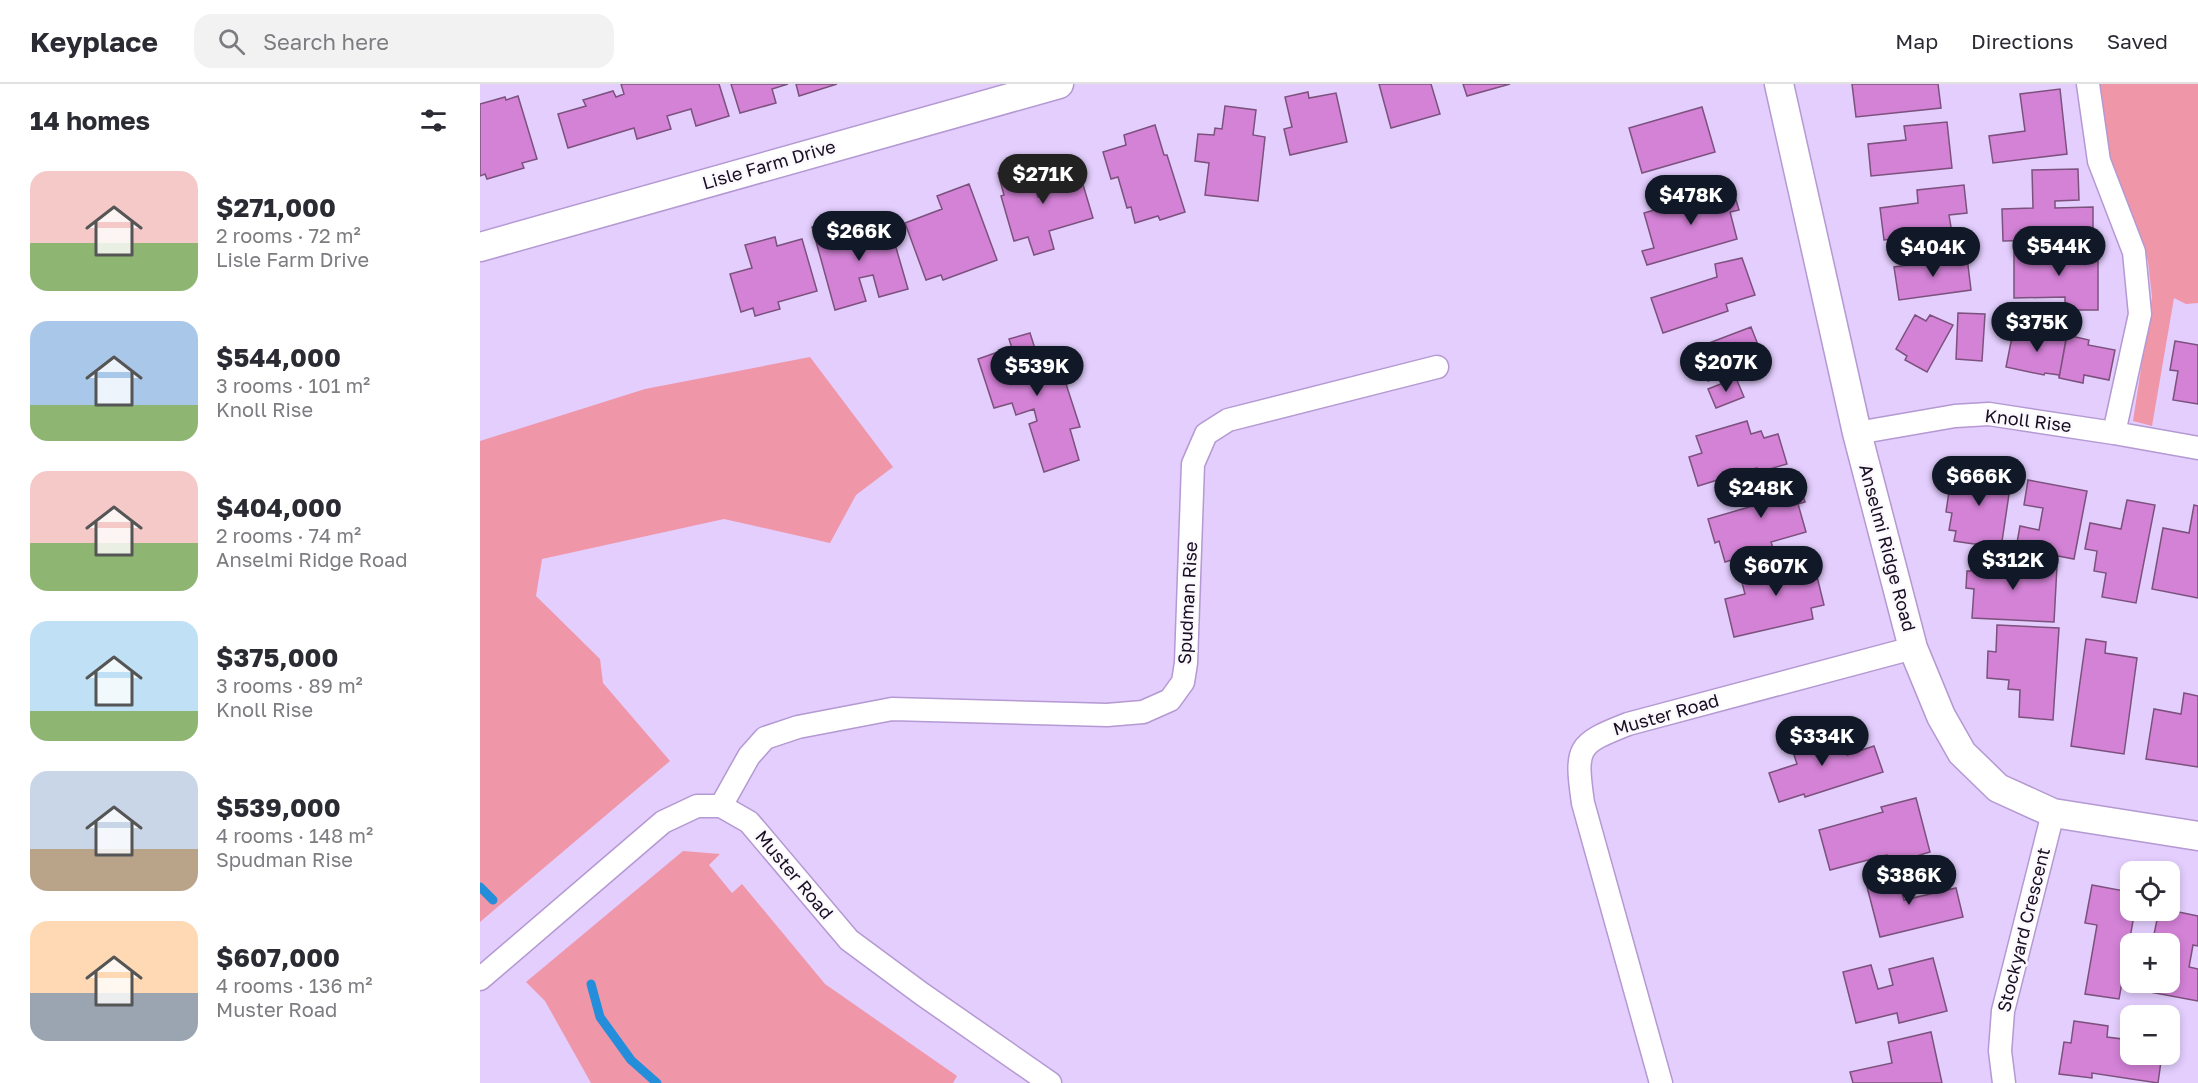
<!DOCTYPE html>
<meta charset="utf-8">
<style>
:root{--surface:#fff;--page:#f2f2f3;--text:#2b2b33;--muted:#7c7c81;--line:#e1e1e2;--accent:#111827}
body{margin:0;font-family:"Golos Text",sans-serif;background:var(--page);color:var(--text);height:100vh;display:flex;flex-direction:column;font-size:22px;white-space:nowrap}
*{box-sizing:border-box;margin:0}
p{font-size:20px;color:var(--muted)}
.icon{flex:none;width:33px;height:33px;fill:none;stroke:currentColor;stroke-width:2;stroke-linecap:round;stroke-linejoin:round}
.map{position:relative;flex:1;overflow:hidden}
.side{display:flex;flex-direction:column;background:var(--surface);width:480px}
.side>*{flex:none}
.buttons{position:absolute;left:1640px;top:777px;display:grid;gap:12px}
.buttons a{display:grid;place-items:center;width:60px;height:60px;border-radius:12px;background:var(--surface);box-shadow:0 3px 9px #0003;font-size:30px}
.price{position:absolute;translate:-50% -51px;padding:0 14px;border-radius:21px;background:var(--accent);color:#fff;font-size:20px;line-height:39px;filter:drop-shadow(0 2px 3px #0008)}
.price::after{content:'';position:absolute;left:50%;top:36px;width:18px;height:14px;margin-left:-9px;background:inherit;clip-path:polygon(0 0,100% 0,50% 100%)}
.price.selected{background:#222;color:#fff}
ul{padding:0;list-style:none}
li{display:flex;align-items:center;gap:18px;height:150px;padding:0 30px}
li span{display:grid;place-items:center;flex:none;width:168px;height:120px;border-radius:18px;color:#555}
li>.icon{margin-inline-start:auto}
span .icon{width:72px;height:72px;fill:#fffc;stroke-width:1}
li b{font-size:26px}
h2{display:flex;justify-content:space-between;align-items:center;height:72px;padding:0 30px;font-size:26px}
header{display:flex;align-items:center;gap:36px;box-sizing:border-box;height:84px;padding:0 30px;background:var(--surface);border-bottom:2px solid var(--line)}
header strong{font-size:28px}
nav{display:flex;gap:33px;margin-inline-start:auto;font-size:21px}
.search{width:420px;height:54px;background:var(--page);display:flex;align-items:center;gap:15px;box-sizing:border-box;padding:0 21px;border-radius:18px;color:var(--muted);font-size:22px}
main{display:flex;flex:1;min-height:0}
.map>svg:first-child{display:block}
.green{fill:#ef96a9}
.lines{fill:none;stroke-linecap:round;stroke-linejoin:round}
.stream{stroke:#258eda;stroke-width:9}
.building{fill:#d382d6;stroke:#7c517d;stroke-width:1.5}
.minor-casing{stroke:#b499d2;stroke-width:25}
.tertiary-casing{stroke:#b499d2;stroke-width:31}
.minor{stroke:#fff;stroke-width:22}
.tertiary{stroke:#fff;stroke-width:28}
.labels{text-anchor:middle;stroke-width:5;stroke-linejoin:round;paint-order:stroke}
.street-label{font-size:18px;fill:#180e22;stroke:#fbf8fe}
</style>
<header>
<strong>Keyplace</strong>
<div class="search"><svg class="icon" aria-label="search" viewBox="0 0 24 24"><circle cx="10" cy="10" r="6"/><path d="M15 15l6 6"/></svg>Search here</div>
<nav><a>Map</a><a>Directions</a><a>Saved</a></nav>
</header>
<main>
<section class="side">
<h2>14 homes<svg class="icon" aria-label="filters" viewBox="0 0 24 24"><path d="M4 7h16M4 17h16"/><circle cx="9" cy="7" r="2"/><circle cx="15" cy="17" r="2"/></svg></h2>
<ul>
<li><span style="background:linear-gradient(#f6c9c9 60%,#8fb573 0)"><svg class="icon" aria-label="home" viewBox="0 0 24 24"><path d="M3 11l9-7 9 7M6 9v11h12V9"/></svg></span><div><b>$271,000</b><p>2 rooms · 72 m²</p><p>Lisle Farm Drive</p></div></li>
<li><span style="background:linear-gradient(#a9c7e8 70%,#8fb573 0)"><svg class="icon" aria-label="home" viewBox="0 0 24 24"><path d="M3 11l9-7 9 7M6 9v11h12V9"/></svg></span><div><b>$544,000</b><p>3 rooms · 101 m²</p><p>Knoll Rise</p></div></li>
<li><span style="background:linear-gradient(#f6c9c9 60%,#8fb573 0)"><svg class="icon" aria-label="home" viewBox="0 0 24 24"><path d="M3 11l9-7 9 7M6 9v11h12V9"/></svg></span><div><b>$404,000</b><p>2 rooms · 74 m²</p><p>Anselmi Ridge Road</p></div></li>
<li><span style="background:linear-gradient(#bfe0f5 75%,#8fb573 0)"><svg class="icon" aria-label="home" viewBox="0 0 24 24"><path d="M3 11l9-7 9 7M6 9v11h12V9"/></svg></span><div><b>$375,000</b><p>3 rooms · 89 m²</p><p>Knoll Rise</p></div></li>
<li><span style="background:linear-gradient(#c9d6e8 65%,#b9a48a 0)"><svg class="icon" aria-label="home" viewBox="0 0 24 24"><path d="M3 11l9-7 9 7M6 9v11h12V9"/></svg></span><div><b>$539,000</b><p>4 rooms · 148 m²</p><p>Spudman Rise</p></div></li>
<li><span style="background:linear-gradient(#ffd9b3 60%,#9aa5b1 0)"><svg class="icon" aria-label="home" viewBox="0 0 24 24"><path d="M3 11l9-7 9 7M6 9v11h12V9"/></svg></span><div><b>$607,000</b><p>4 rooms · 136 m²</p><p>Muster Road</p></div></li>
</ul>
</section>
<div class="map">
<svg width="1718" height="999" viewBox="0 0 1718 999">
<rect width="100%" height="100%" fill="#e3cefd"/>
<path class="green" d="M1619,0H1718V219L1706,220L1694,214L1672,342L1653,337L1672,213L1668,177L1628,67Z
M330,273L413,383L376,411L350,459L244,435L62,475L56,512L120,575L123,599L190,677L0,838V357L165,305Z
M203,767L240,770L229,781L252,809L262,800L345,900L477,992L473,999H111L65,917L46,898Z"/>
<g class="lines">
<path class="stream" d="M0,803L13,816
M111,900L120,933L151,976L177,999"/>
</g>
<path class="building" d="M141,0H239L249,32L216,42L211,25L187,32L191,45L157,55L154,44L88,64L78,30L106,22L103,16L133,7L136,13L144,10Z
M251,0H308L292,5L296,19L260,29Z
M316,0H357L319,12Z
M899,0H951L960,30L911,44Z
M983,0H1030L987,12Z
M1372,0H1458L1461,24L1376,33Z
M1580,5L1587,70L1513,79L1509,52L1545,47L1540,10Z
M828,8L829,14L856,9L867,58L810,71L804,45L812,43L805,13Z
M38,12L57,75L42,79L44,84L7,95L5,90L0,92V20L25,13L26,16Z
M745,22L776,26L773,51L785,53L778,117L725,111L729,79L715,77L718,50L734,51L735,44L742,45Z
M1222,23L1235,68L1162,89L1149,44Z
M1467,38L1472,84L1391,92L1388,60L1426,56L1424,42Z
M675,41L684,71H687L705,128L680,136L678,132L655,139L651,123L647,124L638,93L631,95L623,68L646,61L644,51Z
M548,80L558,113L572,108L565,86L583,81L585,88L598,84L613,134L569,147L574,165L554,171L548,153L534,157L521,112L524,111L518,89Z
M1598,85L1599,116L1575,117V124L1613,123V155L1523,157L1522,125L1553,124L1552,86Z
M489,100L517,176L463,196L461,191L446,196L425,139L462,125L457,112Z
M1484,101L1487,129L1469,131L1472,149L1404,156L1400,124L1438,119L1437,106Z
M1252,103L1259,126L1250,128L1257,155L1167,181L1162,167L1174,164L1164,129Z
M361,135L369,163L384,158L380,144L408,136L428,205L399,213L393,191L379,194L386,217L355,226L332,143Z
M295,153L297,162L322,155L337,207L298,218L300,225L275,232L273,224L261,228L250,190L272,184L265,161Z
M1618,167V226H1585V213L1534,214V168Z
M1487,173L1491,206L1419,216L1414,183Z
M1262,174L1275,211L1246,220L1248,227L1183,249L1171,214L1237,193L1235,180Z
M1478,229L1505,230L1502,277L1476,275Z
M1435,231L1446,237L1450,231L1473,241L1447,288L1425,276L1427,272L1416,265Z
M1552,241L1573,245L1571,253L1586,255L1579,294V291L1565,289L1564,291L1526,283L1532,253L1549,256Z
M1271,243L1284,276L1228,297L1216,264Z
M550,249L557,271L582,263L593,298L586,300L600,343L590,345L599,376L564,388L549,340L557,337L554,325L536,331L532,319L514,324L498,275L518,268L525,290L539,286L529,255Z
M1587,251L1609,256L1608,261L1635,266L1629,296L1604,291L1603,299L1579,294Z
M1695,257L1718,261V320L1693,316L1698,287L1690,286Z
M1256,294L1264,313L1236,324L1228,305Z
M1267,337L1271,350L1281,347L1284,354L1298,350L1307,380L1279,388L1277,384L1218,402L1209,373L1222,369L1216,352Z
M1509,386L1532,390L1521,464L1474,457L1476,447L1469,446L1472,429L1466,428L1472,387L1508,392Z
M1316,389L1325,418L1318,420L1326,448L1291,458L1293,464L1245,478L1239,457L1235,459L1228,435L1276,421L1271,402Z
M1548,396L1607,407L1594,475L1536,464L1540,442L1559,446L1563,424L1544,421Z
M1647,416L1675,421L1656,519L1622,513L1626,489L1614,487L1617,467L1605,465L1610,439L1641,445Z
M1714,421L1718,422V514L1672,505L1683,444L1709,449Z
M1331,468L1344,521L1331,524L1333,535L1254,553L1245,515L1265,510L1260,491L1310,480L1309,473Z
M1492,477L1577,482L1574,538L1492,534L1494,505L1486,504L1487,487H1491Z
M1517,541L1579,544L1573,636L1539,633L1540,606L1528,605L1529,596L1507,594L1508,567L1516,568Z
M1606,555L1626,558L1625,569L1657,574L1644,670L1591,662Z
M1704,609L1718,612V683L1666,675L1674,625L1701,630Z
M1342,645L1348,665L1363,660L1367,671L1394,662L1403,688L1325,713L1324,710L1299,718L1289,689L1317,680L1309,656Z
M1436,714L1450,768L1410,780L1407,771L1350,786L1339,746L1403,728L1401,723Z
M1416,788L1424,816L1476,804L1483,833L1400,853L1385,795Z
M1612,801L1650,808V826H1655L1639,915L1605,910L1617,841L1605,839Z
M1679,826H1689L1718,832V862L1713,861L1709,883L1718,885V917L1664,907L1665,898H1689V860H1672Z
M1453,874L1467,927L1419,939L1417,929L1376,939L1363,888L1391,881L1398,905L1413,901L1409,885Z
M1594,937L1628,942L1627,953L1650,956V970H1682L1678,999L1612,989V994L1579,990L1584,958L1591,959Z
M1451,948L1462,999H1373L1370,988L1412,979L1408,958Z"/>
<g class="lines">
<g class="minor-casing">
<path id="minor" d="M1608,0L1619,77L1654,168L1660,230L1634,349
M1377,349L1475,332L1509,330L1634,349L1718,364
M241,722L269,672L285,654L318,643L412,625L627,631L663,628L690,616L703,598L706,579L713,380L726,350L748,336L957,283
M0,895L183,738L217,722H241L269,738L369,856L442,910L570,999
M1181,999L1103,719C1095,663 1097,660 1148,640L1433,564
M1524,999L1520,967L1523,927L1573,729"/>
</g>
<g class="tertiary-casing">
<path id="tertiary" d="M1299,0L1377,349L1433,564L1461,632L1482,669L1518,704L1573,729L1718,752
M0,163L579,0"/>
</g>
<use href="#minor" class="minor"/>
<use href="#tertiary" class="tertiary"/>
</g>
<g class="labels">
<g class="street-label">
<text transform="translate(289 81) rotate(-16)" y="6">Lisle Farm Drive</text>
<text transform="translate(1548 337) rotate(7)" y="6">Knoll Rise</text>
<text transform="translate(1407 464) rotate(75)" y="6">Anselmi Ridge Road</text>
<text transform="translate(708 519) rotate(-87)" y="6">Spudman Rise</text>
<text transform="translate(1186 631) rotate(-16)" y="6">Muster Road</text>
<text transform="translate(314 791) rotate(50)" y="6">Muster Road</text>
<text transform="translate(1544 846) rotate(-76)" y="6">Stockyard Crescent</text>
</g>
</g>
</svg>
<div class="buttons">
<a><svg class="icon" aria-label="locate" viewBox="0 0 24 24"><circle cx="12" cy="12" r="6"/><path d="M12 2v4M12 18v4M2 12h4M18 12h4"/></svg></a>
<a>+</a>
<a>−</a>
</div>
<b class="price selected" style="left:563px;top:121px">$271K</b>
<b class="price" style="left:1211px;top:142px">$478K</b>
<b class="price" style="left:379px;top:178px">$266K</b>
<b class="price" style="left:1579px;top:193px">$544K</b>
<b class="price" style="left:1453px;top:194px">$404K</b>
<b class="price" style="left:1557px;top:269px">$375K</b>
<b class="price" style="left:1246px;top:309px">$207K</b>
<b class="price" style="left:557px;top:313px">$539K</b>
<b class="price" style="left:1499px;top:423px">$666K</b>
<b class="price" style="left:1281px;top:435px">$248K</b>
<b class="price" style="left:1533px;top:507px">$312K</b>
<b class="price" style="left:1296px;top:513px">$607K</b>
<b class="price" style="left:1342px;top:683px">$334K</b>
<b class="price" style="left:1429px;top:822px">$386K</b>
</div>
</main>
